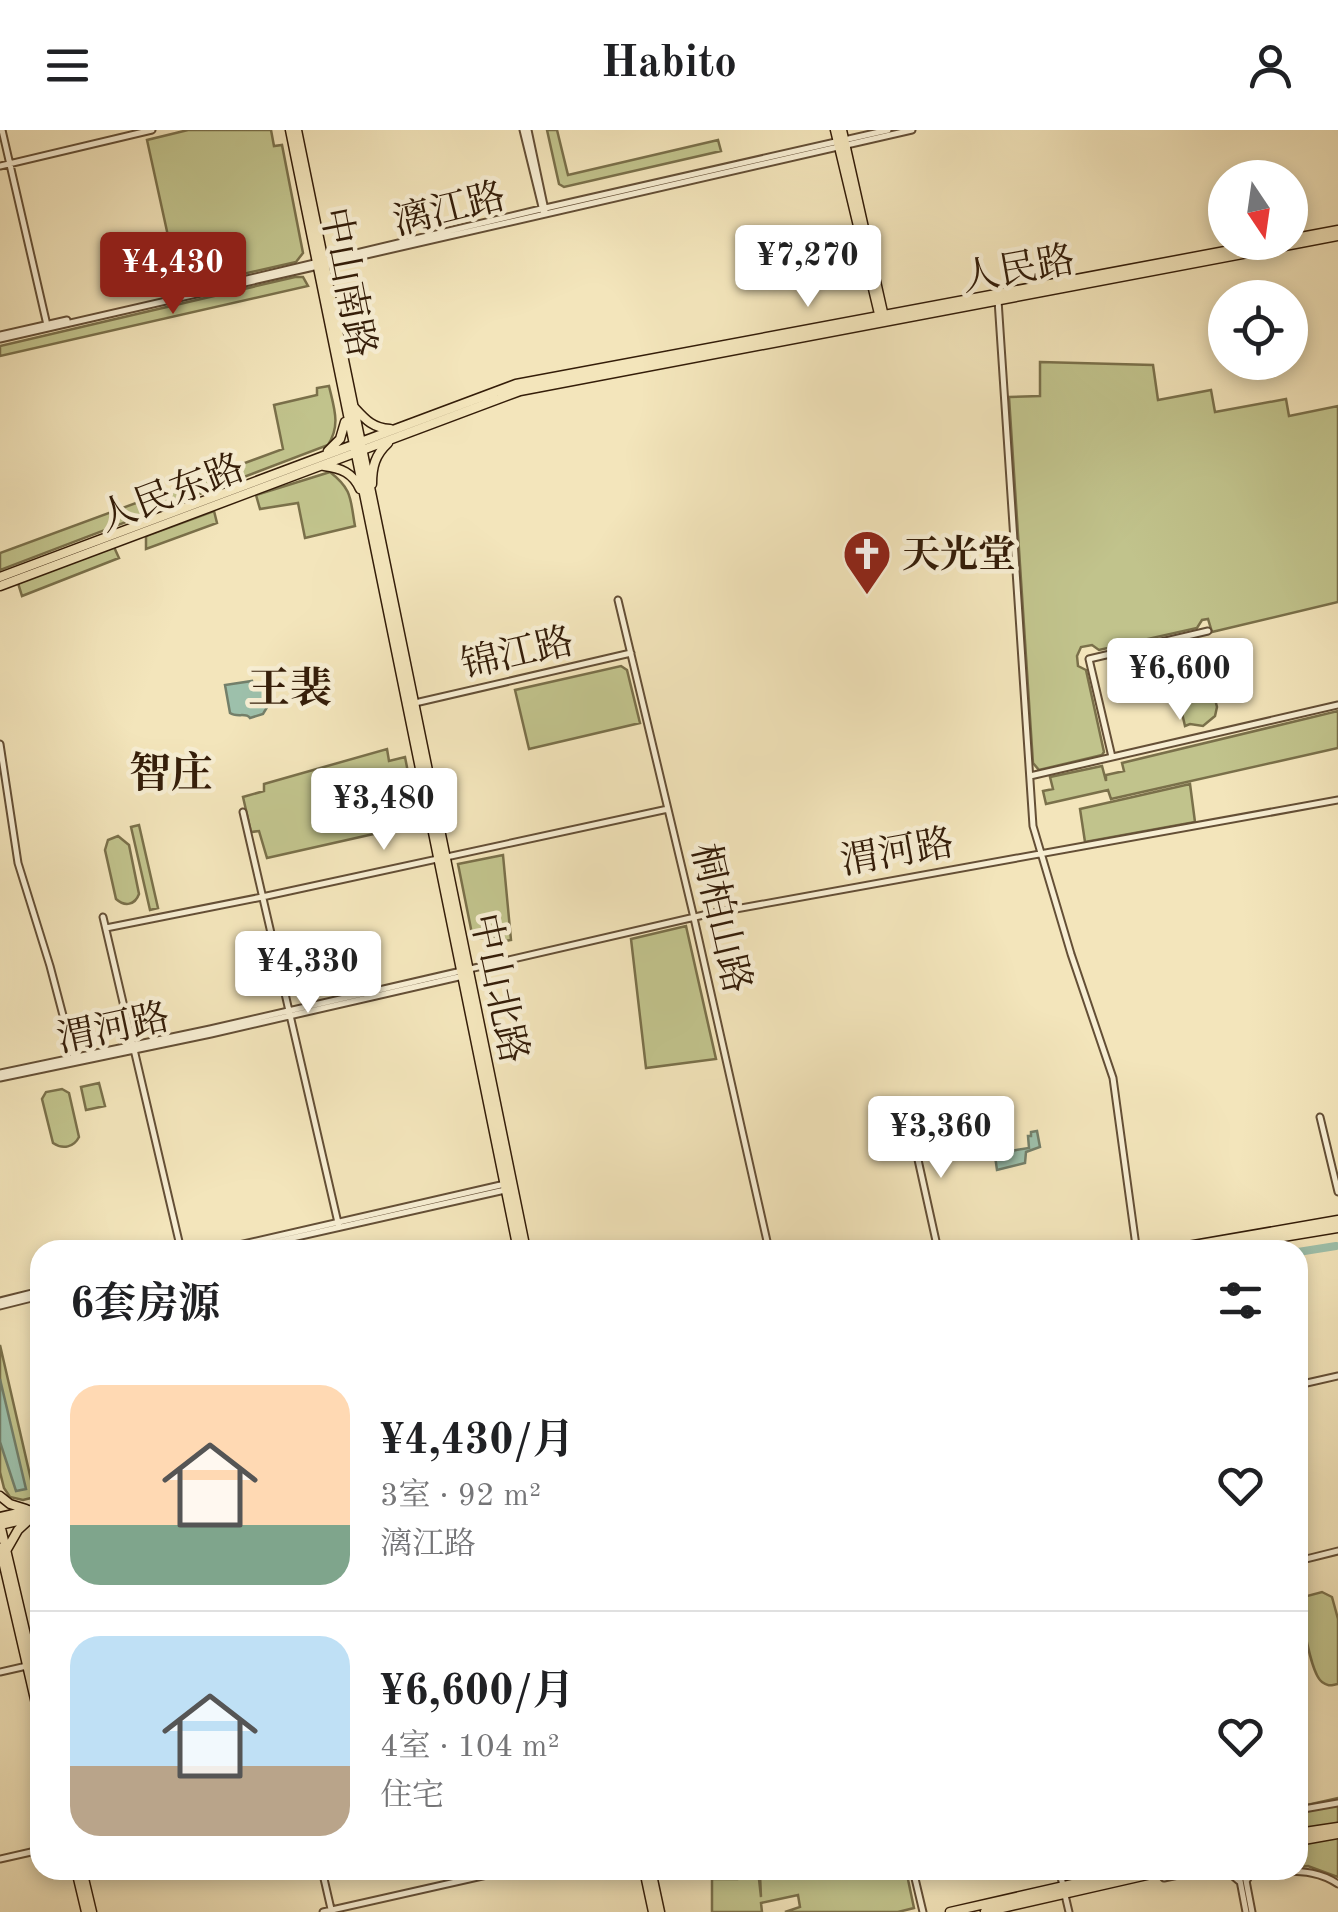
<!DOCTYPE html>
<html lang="zh">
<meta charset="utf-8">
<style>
:root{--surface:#fff;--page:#f2f2f2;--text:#202124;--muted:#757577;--line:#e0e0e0;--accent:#8f2418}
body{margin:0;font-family:"Old Standard TT","Noto Serif SC",serif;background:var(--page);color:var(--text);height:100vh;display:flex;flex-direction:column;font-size:38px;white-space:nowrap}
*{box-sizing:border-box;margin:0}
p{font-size:32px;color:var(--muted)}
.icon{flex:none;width:55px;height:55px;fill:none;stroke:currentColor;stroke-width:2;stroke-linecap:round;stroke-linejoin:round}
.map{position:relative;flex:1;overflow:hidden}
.sheet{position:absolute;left:30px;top:1110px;width:1278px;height:640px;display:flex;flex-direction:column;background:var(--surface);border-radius:30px;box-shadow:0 5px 15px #0003}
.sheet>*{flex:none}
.needle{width:65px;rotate:167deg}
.buttons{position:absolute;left:1208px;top:30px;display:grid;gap:20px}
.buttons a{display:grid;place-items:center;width:100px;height:100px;border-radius:50%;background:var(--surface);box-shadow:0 5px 15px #0003;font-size:50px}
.price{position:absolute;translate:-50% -85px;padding:0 22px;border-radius:10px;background:#fff;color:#222;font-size:32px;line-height:65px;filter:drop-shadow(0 2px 5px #0008)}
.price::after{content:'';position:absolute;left:50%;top:60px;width:30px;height:22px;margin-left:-15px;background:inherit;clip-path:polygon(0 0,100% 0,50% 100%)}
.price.selected{background:var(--accent);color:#fff}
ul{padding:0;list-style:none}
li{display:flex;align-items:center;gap:30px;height:250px;padding:0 40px}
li+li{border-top:2px solid var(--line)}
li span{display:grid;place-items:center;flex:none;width:280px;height:200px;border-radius:30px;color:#555}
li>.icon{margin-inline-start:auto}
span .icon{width:120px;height:120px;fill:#fffc;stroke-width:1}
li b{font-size:42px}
h2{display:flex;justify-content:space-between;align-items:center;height:120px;padding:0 40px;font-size:42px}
header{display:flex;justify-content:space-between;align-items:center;height:130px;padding:0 40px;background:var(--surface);font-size:45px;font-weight:700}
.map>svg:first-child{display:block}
.green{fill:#c1c38c;stroke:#7a704a;stroke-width:2.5}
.water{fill:#9dc0ab;stroke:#737f6a;stroke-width:2.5}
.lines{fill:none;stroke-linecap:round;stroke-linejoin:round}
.river{stroke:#9dc0ab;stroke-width:8}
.minor-casing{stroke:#644f36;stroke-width:9}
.major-casing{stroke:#341d09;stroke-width:11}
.minor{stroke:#f7eed3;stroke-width:5}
.major{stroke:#f3e5bb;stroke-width:8}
.labels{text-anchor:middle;stroke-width:9;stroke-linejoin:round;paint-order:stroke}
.street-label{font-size:38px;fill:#341d09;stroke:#f7eed3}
.poi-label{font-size:38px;font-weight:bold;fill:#341d09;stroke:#f7eed3;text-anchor:start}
.quarter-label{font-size:42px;font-weight:bold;fill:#341d09;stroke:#f7eed3}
</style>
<header><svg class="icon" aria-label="menu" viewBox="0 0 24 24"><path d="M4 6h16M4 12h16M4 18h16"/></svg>Habito<svg class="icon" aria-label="person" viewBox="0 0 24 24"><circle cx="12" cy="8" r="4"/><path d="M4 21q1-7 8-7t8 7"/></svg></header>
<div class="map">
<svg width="1338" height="1782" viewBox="0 0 1338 1782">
<rect width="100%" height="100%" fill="#f3e5bb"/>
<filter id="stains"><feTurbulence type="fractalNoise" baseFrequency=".002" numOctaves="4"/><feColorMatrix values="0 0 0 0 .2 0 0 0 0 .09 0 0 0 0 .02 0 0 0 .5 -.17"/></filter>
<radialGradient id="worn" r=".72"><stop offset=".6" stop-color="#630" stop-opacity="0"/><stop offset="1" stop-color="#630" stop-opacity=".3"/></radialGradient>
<path class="green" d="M188,0H271L274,16L282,15L303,123L296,132L225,148L212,105L170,115L147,10Z
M547,0H557L568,45L718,10L721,21L564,57L559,54Z
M295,147H303L308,156L0,226V216Z
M1040,232L1153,235L1158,270L1211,260L1215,282L1286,269L1289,286L1338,276V472L1212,502L1208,489L1202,490L1197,498L1099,520L1092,515L1081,517L1077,526L1078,536L1086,540L1104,622L1102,625L1039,640L1033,633L1009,267L1040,266Z
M329,256C334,278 341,295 328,315L0,440V423L283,319L274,275L317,265V258Z
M330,342C353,360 350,369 355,396L305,408L298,373L260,379L256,365Z
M214,381L217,393L146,419V406Z
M114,417L119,428L22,466L18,453Z
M1191,518L1200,523L1205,529L1217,577L1215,586L1203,596L1190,594L1185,596L1168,523L1172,522L1174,527L1181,520Z
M621,536L627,540L640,593L529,619L515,560Z
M1338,581V618L1111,669L1108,660L1046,674L1043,661L1053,659L1050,647L1102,636L1106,651V645L1124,641L1122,633Z
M387,619L389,631L405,627L418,694L267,728L259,701L251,702L243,667L264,661V654Z
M1190,654L1195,692L1085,712L1080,679Z
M139,695L158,778L150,780L131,697Z
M118,706L129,715L139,764C135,775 125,777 116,769L105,720L108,710Z
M503,725L511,810L504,811L502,806L473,809L458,734Z
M686,796L716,929L646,938L631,809Z
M99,953L105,976L86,980L81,957Z
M62,959L69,963L79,1007C74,1017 63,1020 53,1013L42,969L46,962Z
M0,1215L35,1367L23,1370L10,1367L4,1358L0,1342Z
M1322,1462L1332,1467L1338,1489V1554C1331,1555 1329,1557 1322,1552C1311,1544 1304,1497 1301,1482V1476L1307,1466Z
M1338,1668V1747L1308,1736L1298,1737V1677Z
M737,1740H758L761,1767L760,1745L784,1740H906L914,1778L898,1782H785L800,1777L798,1765L761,1773L762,1782H712V1749H737Z"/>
<path class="water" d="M252,551L254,557L266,558L269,574L263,584L250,588C246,582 237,588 230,583L225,555Z
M1003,971L1004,976H1009V999L1007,1000L1010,1021L1029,1018L1028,1006H1031V1002L1037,1001L1040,1017L1026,1022L1025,1033L997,1040L991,998H982L978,993L976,974Z
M0,1249L26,1359L16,1361L0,1312Z"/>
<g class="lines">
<path class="river" d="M1298,1122L1336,1116"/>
<g class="minor-casing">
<path id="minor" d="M2,0L47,195
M523,0L543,81
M528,0L545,80
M0,36L152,0
M209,158L541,79L888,0
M998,170L1033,696L1071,824L1113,948L1136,1116
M0,205L67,190
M0,209L912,0
M618,470L694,788L769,1120
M415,573L631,523
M0,614L18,733L50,836L75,931
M1112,627L1089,529L1208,501
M1030,646L1338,575
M243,682L339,1097
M103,787L181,1120
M106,798L262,767L668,679
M0,943L210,899L708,784L1338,670
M0,948L211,904L463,846
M1320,987L1338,1062
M909,989L938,1120
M217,1120L505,1054
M239,1120L505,1060
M0,1171L40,1161
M0,1176L40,1166
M1298,1255L1338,1246
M1298,1431L1338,1421
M0,1542L40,1533
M1298,1680L1338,1673
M0,1729L40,1720
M322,1740L331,1779
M913,1740L923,1782
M1059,1740L1063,1755
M1226,1740L1239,1751
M1238,1740L1246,1782
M1244,1740L1252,1782
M1269,1740C1295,1742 1316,1739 1338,1754
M1159,1742L1164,1748L1202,1740
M1247,1750L1253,1740
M1065,1765L1069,1782
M323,1782L509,1740"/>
</g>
<g class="major-casing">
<path id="major" d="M290,0L518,1120
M297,0L526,1120
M835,0L880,188
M842,0L884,187
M1290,109L1338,100
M353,276C365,289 372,298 390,299
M328,321L340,309L345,292
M324,336C341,338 353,343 360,359
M372,354C372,337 375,325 388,313
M0,447L516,254L1273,112
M0,456L520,261L1338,106
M1165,1120L1338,1090
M1204,1120L1338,1098
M0,1366L10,1374L26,1379
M0,1387L40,1378
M0,1394L40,1565
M0,1395L40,1386
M0,1418L40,1591
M6,1421L18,1400L31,1388
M1298,1703L1338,1697
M1298,1711L1338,1704
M76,1740L86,1782
M82,1740L92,1782
M644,1740L653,1782
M651,1740L660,1782
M950,1782L1134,1740
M985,1782L1169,1740"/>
</g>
<use href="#minor" class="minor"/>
<use href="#major" class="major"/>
</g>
<defs>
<g id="church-pin" transform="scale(2.5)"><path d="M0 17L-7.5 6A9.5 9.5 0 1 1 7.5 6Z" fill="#8f2418" stroke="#f7eed3"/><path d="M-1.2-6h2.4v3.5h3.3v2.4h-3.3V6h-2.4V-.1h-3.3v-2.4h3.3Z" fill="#fff"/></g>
</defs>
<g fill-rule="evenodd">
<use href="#church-pin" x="867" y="424"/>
</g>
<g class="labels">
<g class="street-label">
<text transform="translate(449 78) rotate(-14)" y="13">漓江路</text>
<text transform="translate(1018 138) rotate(-10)" y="13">人民路</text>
<text transform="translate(349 152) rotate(79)" y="13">中山南路</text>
<text transform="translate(171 362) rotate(-21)" y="13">人民东路</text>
<text transform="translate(517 522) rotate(-13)" y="13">锦江路</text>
<text transform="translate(897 721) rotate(-10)" y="13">渭河路</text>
<text transform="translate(722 788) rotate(77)" y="13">桐柏山路</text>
<text transform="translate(500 858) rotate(78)" y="13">中山北路</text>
<text transform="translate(113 897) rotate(-12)" y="13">渭河路</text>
</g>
<g class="poi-label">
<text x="902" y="437">天光堂</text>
</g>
<g class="quarter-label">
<text x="290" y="572">王裴</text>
<text x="171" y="657">智庄</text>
</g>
</g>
<rect width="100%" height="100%" filter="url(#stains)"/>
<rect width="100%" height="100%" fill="url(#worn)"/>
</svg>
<div class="buttons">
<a><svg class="needle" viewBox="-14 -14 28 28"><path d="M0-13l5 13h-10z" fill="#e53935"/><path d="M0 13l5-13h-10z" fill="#757577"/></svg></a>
<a><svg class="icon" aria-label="locate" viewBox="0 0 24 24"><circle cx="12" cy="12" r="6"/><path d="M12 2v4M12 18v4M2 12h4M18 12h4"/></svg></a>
</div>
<b class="price" style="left:808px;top:180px">¥7,270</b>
<b class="price selected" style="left:173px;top:187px">¥4,430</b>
<b class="price" style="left:1180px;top:593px">¥6,600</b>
<b class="price" style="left:384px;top:723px">¥3,480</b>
<b class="price" style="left:308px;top:886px">¥4,330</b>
<b class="price" style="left:941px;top:1051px">¥3,360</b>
<section class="sheet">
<h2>6套房源<svg class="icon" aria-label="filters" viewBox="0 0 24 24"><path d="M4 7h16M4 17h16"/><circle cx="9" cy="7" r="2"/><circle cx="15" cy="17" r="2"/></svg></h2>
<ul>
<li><span style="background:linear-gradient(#ffd9b3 70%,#7fa58c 0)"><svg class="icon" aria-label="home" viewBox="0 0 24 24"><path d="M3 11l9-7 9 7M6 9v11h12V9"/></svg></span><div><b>¥4,430/月</b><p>3室 · 92 m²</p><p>漓江路</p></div><svg class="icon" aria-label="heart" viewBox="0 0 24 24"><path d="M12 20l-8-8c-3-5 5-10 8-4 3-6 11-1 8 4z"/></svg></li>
<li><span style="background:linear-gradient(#bfe0f5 65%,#b9a48a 0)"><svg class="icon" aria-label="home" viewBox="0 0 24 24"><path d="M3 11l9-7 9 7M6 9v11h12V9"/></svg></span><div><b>¥6,600/月</b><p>4室 · 104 m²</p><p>住宅</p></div><svg class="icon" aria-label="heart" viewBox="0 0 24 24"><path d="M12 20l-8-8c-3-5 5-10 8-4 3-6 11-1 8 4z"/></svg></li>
</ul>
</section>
</div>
